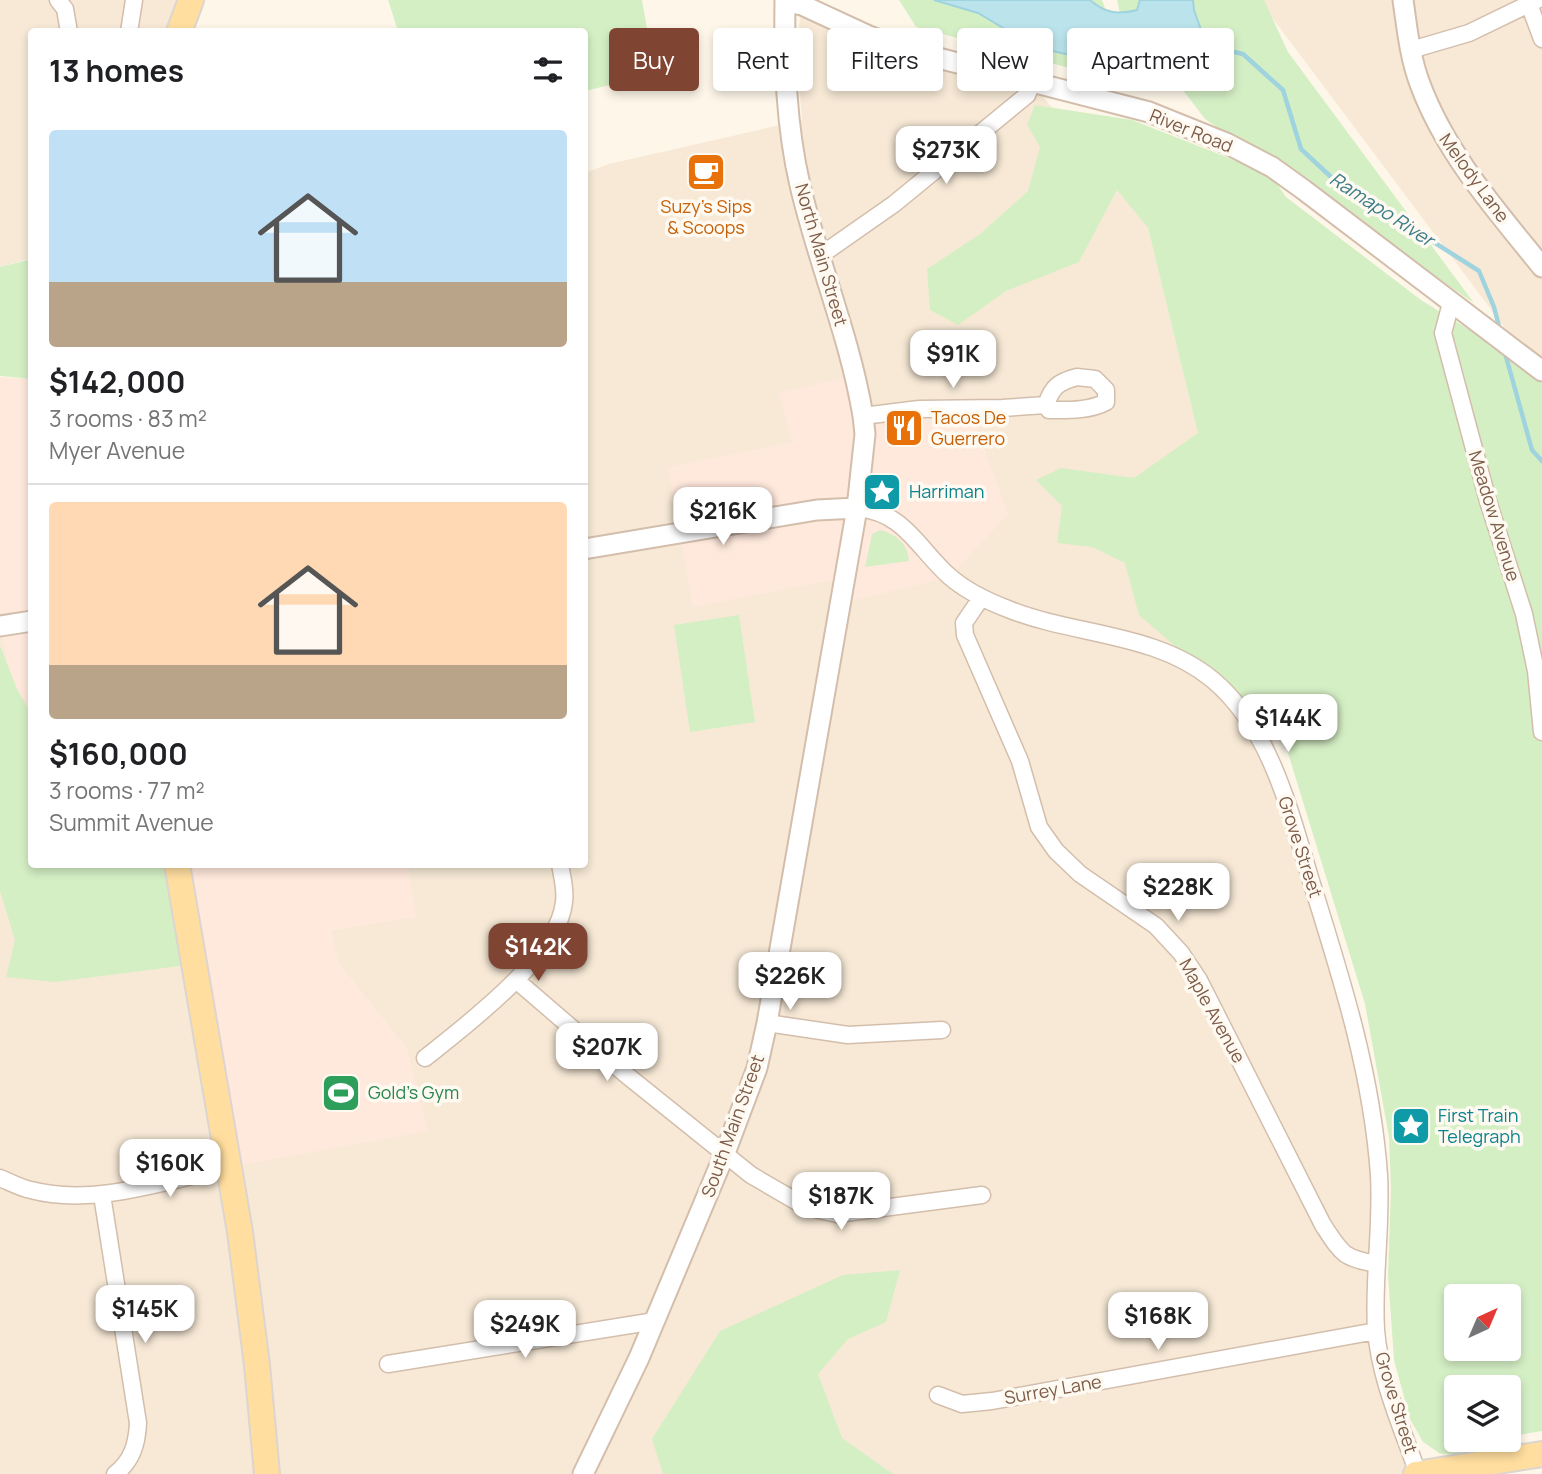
<!DOCTYPE html>
<meta charset="utf-8">
<style>
:root{--surface:#fff;--page:#f6f6f6;--text:#202124;--muted:#757577;--line:#e0e0e0;--accent:#7f4432}
body{margin:0;font-family:Manrope,sans-serif;background:var(--page);color:var(--text);height:100vh;display:flex;flex-direction:column;font-size:26px;white-space:nowrap}
*{box-sizing:border-box;margin:0}
p{font-size:23px;color:var(--muted)}
.icon{flex:none;width:38px;height:38px;fill:none;stroke:currentColor;stroke-width:2;stroke-linecap:round;stroke-linejoin:round}
.map{position:relative;flex:1;overflow:hidden}
.details{position:absolute;left:28px;top:28px;width:560px;height:840px;display:flex;flex-direction:column;background:var(--surface);border-radius:7px;box-shadow:0 4px 10px #0003}
.details>*{flex:none}
.hud{position:absolute;left:609px;top:28px;width:665px;height:63px;display:flex;gap:14px}
.needle{width:46px;rotate:44deg}
.tools{position:absolute;left:1444px;top:1284px;display:grid;gap:14px}
.tools a{display:grid;place-items:center;width:77px;height:77px;border-radius:7px;background:var(--surface);box-shadow:0 4px 10px #0003;font-size:35px}
.price{position:absolute;translate:-50% -60px;padding:0 16px;border-radius:14px;background:#fff;color:#222;font-size:23px;line-height:46px;filter:drop-shadow(0 2px 4px #0008)}
.price::after{content:'';position:absolute;left:50%;top:42px;width:21px;height:16px;margin-left:-10px;background:inherit;clip-path:polygon(0 0,100% 0,50% 100%)}
.price.active{background:var(--accent);color:#fff}
ul{padding:0;list-style:none}
li{display:grid;align-content:center;gap:14px;height:371px;padding:0 21px}
li+li{border-top:2px solid var(--line)}
li span{display:grid;place-items:center;height:217px;border-radius:7px;color:#555}
li>.icon{margin-inline-start:auto}
span .icon{width:126px;height:126px;fill:#fffc;stroke-width:1}
li b{font-size:30px}
h2{display:flex;justify-content:space-between;align-items:center;height:84px;padding:0 21px;font-size:30px}
.chip{padding:0 24px;border-radius:7px;background:var(--surface);box-shadow:0 4px 10px #0003;font-size:24px;line-height:63px}
.chip.active{background:var(--accent);color:#fff}
.map>svg:first-child{display:block}
.residential{fill:#f7e9d6}
.commercial{fill:#ffe8dc}
.green{fill:#d5efc5;fill-rule:evenodd}
.water{fill:#bae3eb;stroke:#9fd3de;stroke-width:2}
.lines{fill:none;stroke-linecap:round;stroke-linejoin:round}
.stream{stroke:#9fd3de;stroke-width:4.5}
.minor-casing{stroke:#d3beac;stroke-width:19}
.tertiary-casing{stroke:#d3beac;stroke-width:23}
.primary-casing{stroke:#ddd5d0;stroke-width:28}
.minor{stroke:#fff;stroke-width:16}
.tertiary{stroke:#fff;stroke-width:19}
.primary{stroke:#ffde9f;stroke-width:24}
.labels{text-anchor:middle;stroke-width:7;stroke-linejoin:round;paint-order:stroke}
.street-label{font-size:18px;fill:#7d5c49;stroke:#fffaf1}
.food-label{font-size:18px;fill:#c56008;stroke:#fffaf1}
.culture-label{font-size:18px;fill:#0d838f;stroke:#fffaf1;text-anchor:start}
.leisure-label{font-size:18px;fill:#27864d;stroke:#fffaf1;text-anchor:start}
.water-label{font-size:19px;font-style:italic;fill:#3c7c8b;stroke:#fffaf1}
</style>
<div class="map">
<svg width="1542" height="1474" viewBox="0 0 1542 1474">
<rect width="100%" height="100%" fill="#fef7e9"/>
<path class="residential" d="M0,0H182L171,31L32,32L31,258L0,267Z
M1259,0H1542V371L1531,363Z
M802,5L1032,83L1148,228L1296,832L1372,1109L1376,1331L1418,1474H0V633L4,640L31,799L32,864L195,964L407,1049L338,963L331,930L415,917L408,865L584,864L585,173L609,164L802,120L796,49Z"/>
<path class="commercial" d="M854,375L864,416L970,408L1008,514L950,577L840,604L844,578L693,607L668,467L792,442L779,393Z
M0,377L31,379L32,789L24,790L4,640L0,633Z
M177,865H408L416,917L331,930L338,963L407,1049L428,1131L230,1167Z"/>
<path class="green" d="M388,0H642L655,74L585,91L584,32L398,31Z
M899,0H1102L1106,11L1120,14L1117,0H1264L1288,52L1474,303L1205,119L1153,51L1088,73L916,27Z
M1035,105L1132,120L1270,174L1286,197L1421,300L1473,332L1542,383V1431L1512,1436L1509,1439L1508,1388H1456V1440H1507L1503,1444L1455,1455L1439,1453L1423,1442L1410,1419L1394,1360L1388,1275L1391,1189L1389,1137L1365,1004L1284,740L1139,615L1125,563L1092,547L1057,543L1062,506L1036,480L1061,468L1134,478L1198,433L1148,228L1117,190L1079,262L1006,291L958,325L930,310L927,269L980,234L1028,191L1040,147L1027,125ZM1456,1297H1508V1349H1456Z
M31,259V379L0,376V267Z
M880,530C896,534 908,544 909,561L865,567L872,534Z
M739,615L755,722L690,732L674,625Z
M0,646L18,691L31,713L32,864L177,865L195,964L55,982L6,977L15,940L0,891Z
M900,1270L886,1322L848,1339L818,1374L842,1438L893,1474H663L652,1439L720,1331L843,1275Z"/>
<path class="water" d="M934,0H1090C1105,13 1117,15 1137,10L1140,0H1193L1194,10L1205,41L1192,65L1142,47L1088,59L1035,47L978,13Z"/>
<g class="lines">
<path class="stream" d="M1200,44L1243,54L1283,90L1301,149L1330,176L1479,271L1494,307L1500,330
M1505,353L1532,450L1542,461"/>
<g class="minor-casing">
<path id="minor" d="M58,0L65,9L69,32
M1529,4L1542,39
M129,32L134,0
M1411,50L1469,33L1537,0
M821,255L894,204L1027,95L1032,83
M1451,303L1443,333L1488,501L1524,614L1536,671L1542,732
M1077,377L1095,379L1106,390V402C1089,411 1068,410 1049,410L1046,405C1052,387 1058,382 1077,377Z
M863,416L919,409L1002,408L1046,405
M857,508C904,512 917,547 949,576C966,591 987,601 1008,609C1075,636 1155,632 1213,680C1272,730 1290,813 1312,884C1342,980 1372,1074 1379,1175C1382,1226 1373,1279 1376,1330C1380,1380 1402,1427 1418,1474
M981,598L964,623L965,635L1020,761L1039,827L1056,851L1080,874L1156,926L1181,953L1199,980L1323,1225C1342,1254 1343,1258 1377,1264
M516,980L624,1073L751,1175L806,1207L837,1214L982,1195
M767,1023L848,1035L942,1030
M425,1058C465,1026 559,956 564,902C566,890 562,877 560,864
M0,1178C10,1182 20,1188 31,1190C94,1207 168,1180 230,1167
M102,1195L138,1423C137,1444 132,1461 115,1474
M388,1364L655,1321
M938,1395L962,1404L992,1401L1376,1331"/>
</g>
<g class="tertiary-casing">
<path id="tertiary" d="M1403,0C1407,28 1410,58 1420,84C1446,154 1496,210 1542,267
M785,2L802,5L869,36L907,50L1149,112L1226,143L1272,167L1304,190L1542,371
M584,549L817,510L857,508
M0,626L32,621
M583,1474L639,1358L725,1153L757,1068L767,1023L857,508L865,434L863,416C850,337 818,263 800,185C786,125 784,62 785,0"/>
</g>
<g class="primary-casing">
<path id="primary" d="M179,32L191,0
M177,864L240,1232L257,1365L267,1474
M1416,1474L1542,1454"/>
</g>
<use href="#minor" class="minor"/>
<use href="#tertiary" class="tertiary"/>
<use href="#primary" class="primary"/>
</g>
<defs>
<g id="cafe-square" transform="scale(2.0125)"><rect x="-9" y="-9" width="18" height="18" rx="4" fill="#e8710a" stroke="#fffaf1"/><path d="M-5.5-4.5H6V0H3Q3 3.5 0 3.5H-2.5Q-5.5 3.5-5.5 0ZM3-3.2v2h1.7v-2ZM-6 4.5H4V6H-6Z" fill="#fff"/></g>
<g id="restaurant-square" transform="scale(2.0125)"><rect x="-9" y="-9" width="18" height="18" rx="4" fill="#e8710a" stroke="#fffaf1"/><path d="M-5-6h1v4h1v-4h1v4h1v-4h1v5L-1.5 .5V6h-2V.5L-5-1ZM5-6V6H3V1.5H1.5Q1.5-4 5-6Z" fill="#fff"/></g>
<g id="sight-square" transform="scale(2.0125)"><rect x="-9" y="-9" width="18" height="18" rx="4" fill="#0f9aa8" stroke="#fffaf1"/><path d="M0-6L1.8-2.2L6-1.7L2.9 1.2L3.7 5.4L0 3.3L-3.7 5.4L-2.9 1.2L-6-1.7L-1.8-2.2Z" fill="#fff"/></g>
<g id="stadium-square" transform="scale(2.0125)"><rect x="-9" y="-9" width="18" height="18" rx="4" fill="#2e9e5b" stroke="#fffaf1"/><path d="M0-5a6.5 5 0 1 0 0 10a6.5 5 0 1 0 0-10ZM-3.5-1.8h7v3.6h-7Z" fill="#fff"/></g>
</defs>
<g fill-rule="evenodd">
<use href="#cafe-square" x="706" y="172"/>
<use href="#restaurant-square" x="904" y="428"/>
<use href="#sight-square" x="882" y="492"/>
<use href="#stadium-square" x="341" y="1093"/>
<use href="#sight-square" x="1411" y="1126"/>
</g>
<g class="labels">
<g class="street-label">
<text transform="translate(1191 131) rotate(22)" y="6">River Road</text>
<text transform="translate(1474 178) rotate(54)" y="6">Melody Lane</text>
<text transform="translate(821 255) rotate(74)" y="6">North Main Street</text>
<text transform="translate(1494 516) rotate(73)" y="6">Meadow Avenue</text>
<text transform="translate(1300 847) rotate(72)" y="6">Grove Street</text>
<text transform="translate(1212 1011) rotate(61)" y="6">Maple Avenue</text>
<text transform="translate(733 1126) rotate(-70)" y="6">South Main Street</text>
<text transform="translate(1053 1390) rotate(-10)" y="6">Surrey Lane</text>
<text transform="translate(1396 1403) rotate(73)" y="6">Grove Street</text>
</g>
<g class="food-label">
<text x="706" y="213">Suzy's Sips<tspan x="706" dy="21">&amp; Scoops</tspan></text>
<text x="931" y="424" text-anchor="start">Tacos De<tspan x="931" dy="21">Guerrero</tspan></text>
</g>
<g class="culture-label">
<text x="909" y="498">Harriman</text>
<text x="1438" y="1122">First Train<tspan x="1438" dy="21">Telegraph</tspan></text>
</g>
<g class="leisure-label">
<text x="368" y="1099">Gold's Gym</text>
</g>
<g class="water-label">
<text transform="translate(1382 209) rotate(33)" y="7">Ramapo River</text>
</g>
</g>
</svg>
<div class="tools">
<a><svg class="needle" viewBox="-14 -14 28 28"><path d="M0-13l5 13h-10z" fill="#e53935"/><path d="M0 13l5-13h-10z" fill="#757577"/></svg></a>
<a><svg class="icon" aria-label="layers" viewBox="0 0 24 24"><path d="M12 4l9 5-9 5-9-5zM3 14l9 5 9-5"/></svg></a>
</div>
<b class="price" style="left:946px;top:186px">$273K</b>
<b class="price" style="left:953px;top:390px">$91K</b>
<b class="price" style="left:723px;top:547px">$216K</b>
<b class="price" style="left:1288px;top:754px">$144K</b>
<b class="price" style="left:1178px;top:923px">$228K</b>
<b class="price active" style="left:538px;top:983px">$142K</b>
<b class="price" style="left:790px;top:1012px">$226K</b>
<b class="price" style="left:607px;top:1083px">$207K</b>
<b class="price" style="left:170px;top:1199px">$160K</b>
<b class="price" style="left:841px;top:1232px">$187K</b>
<b class="price" style="left:145px;top:1345px">$145K</b>
<b class="price" style="left:1158px;top:1352px">$168K</b>
<b class="price" style="left:525px;top:1360px">$249K</b>
<div class="hud">
<a class="chip active">Buy</a>
<a class="chip">Rent</a>
<a class="chip">Filters</a>
<a class="chip">New</a>
<a class="chip">Apartment</a>
</div>
<section class="details">
<h2>13 homes<svg class="icon" aria-label="filters" viewBox="0 0 24 24"><path d="M4 7h16M4 17h16"/><circle cx="9" cy="7" r="2"/><circle cx="15" cy="17" r="2"/></svg></h2>
<ul>
<li><span style="background:linear-gradient(#bfe0f5 70%,#b9a48a 0)"><svg class="icon" aria-label="home" viewBox="0 0 24 24"><path d="M3 11l9-7 9 7M6 9v11h12V9"/></svg></span><div><b>$142,000</b><p>3 rooms · 83 m²</p><p>Myer Avenue</p></div></li>
<li><span style="background:linear-gradient(#ffd9b3 75%,#b9a48a 0)"><svg class="icon" aria-label="home" viewBox="0 0 24 24"><path d="M3 11l9-7 9 7M6 9v11h12V9"/></svg></span><div><b>$160,000</b><p>3 rooms · 77 m²</p><p>Summit Avenue</p></div></li>
</ul>
</section>
</div>
